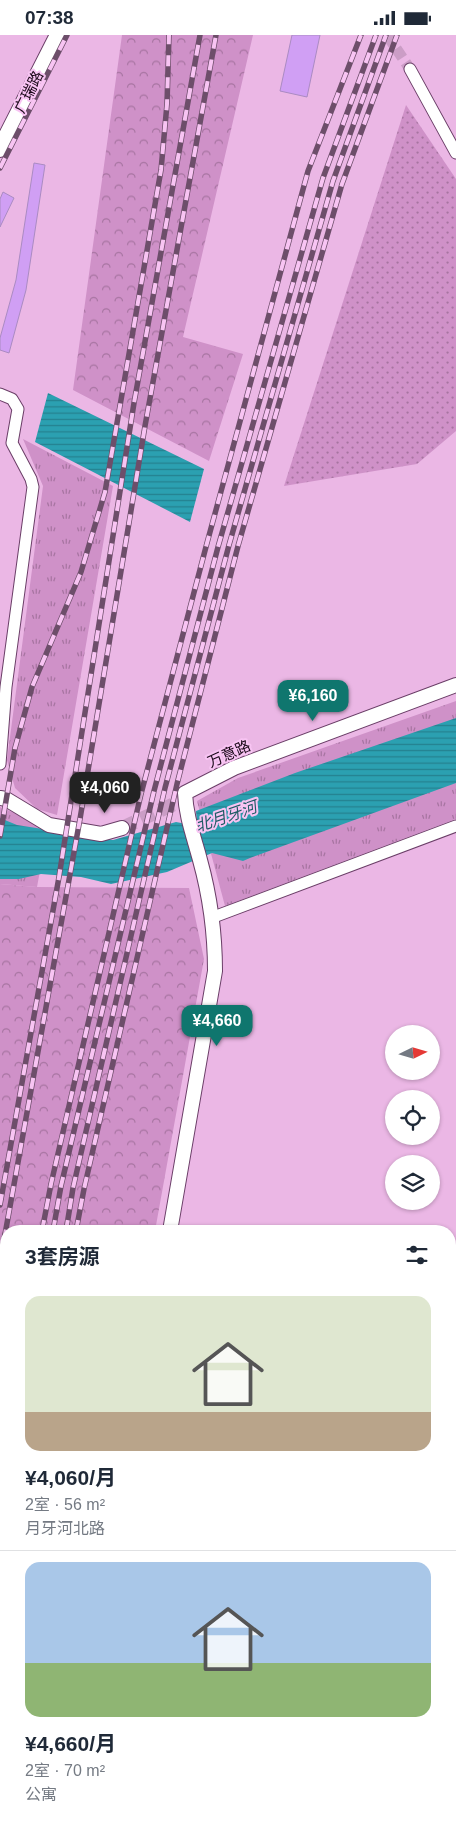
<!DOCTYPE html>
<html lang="zh">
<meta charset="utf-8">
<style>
:root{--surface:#fff;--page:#f2f2f3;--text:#1f2937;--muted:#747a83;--line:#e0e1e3;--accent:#0f766e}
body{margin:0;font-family:Helvetica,"Noto Sans SC",sans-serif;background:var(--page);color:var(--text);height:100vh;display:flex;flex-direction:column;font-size:19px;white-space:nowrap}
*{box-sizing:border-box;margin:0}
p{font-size:16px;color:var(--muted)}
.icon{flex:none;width:28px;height:28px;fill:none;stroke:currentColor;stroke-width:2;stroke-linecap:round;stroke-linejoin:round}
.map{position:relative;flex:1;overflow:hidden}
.drawer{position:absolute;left:0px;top:1190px;width:456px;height:601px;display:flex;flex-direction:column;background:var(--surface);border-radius:20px 20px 0 0;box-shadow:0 1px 4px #0004}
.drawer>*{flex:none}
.needle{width:32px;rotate:85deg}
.buttons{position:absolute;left:385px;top:990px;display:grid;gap:10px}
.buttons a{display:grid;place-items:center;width:55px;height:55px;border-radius:50%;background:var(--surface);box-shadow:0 1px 4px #0004;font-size:25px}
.price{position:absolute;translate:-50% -42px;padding:0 11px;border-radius:10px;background:var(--accent);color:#fff;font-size:16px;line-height:32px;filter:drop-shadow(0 1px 2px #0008)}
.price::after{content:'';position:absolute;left:50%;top:30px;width:15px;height:11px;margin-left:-8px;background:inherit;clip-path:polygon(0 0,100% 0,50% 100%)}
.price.selected{background:#222;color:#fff}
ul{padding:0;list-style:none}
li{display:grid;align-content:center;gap:10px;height:265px;padding:0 25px}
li+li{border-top:1px solid var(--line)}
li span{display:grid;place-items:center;height:155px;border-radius:15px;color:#555}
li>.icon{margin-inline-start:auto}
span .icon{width:90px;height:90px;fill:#fffc;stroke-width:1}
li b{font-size:21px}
h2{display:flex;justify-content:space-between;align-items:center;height:60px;padding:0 25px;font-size:21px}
.status{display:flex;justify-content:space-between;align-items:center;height:35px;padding:0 25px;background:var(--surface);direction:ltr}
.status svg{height:14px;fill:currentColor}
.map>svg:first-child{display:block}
.grass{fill:url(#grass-dots)}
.forest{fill:url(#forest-crowns)}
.park{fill:url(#park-tufts)}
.water{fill:url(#water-rules)}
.building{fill:#d09ff4;stroke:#aa8bc2}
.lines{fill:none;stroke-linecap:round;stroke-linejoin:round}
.minor-tunnel{stroke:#cb9dc6;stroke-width:11;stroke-dasharray:11 5.5;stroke-linecap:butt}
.tertiary-tunnel{stroke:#cb9dc6;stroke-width:14;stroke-dasharray:14 7;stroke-linecap:butt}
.minor-casing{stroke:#6a3e67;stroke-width:13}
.tertiary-casing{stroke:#6a3e67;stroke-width:16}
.secondary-casing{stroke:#6a3e67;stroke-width:18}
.trunk-casing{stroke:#6a3e67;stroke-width:21}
.path{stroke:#a980a4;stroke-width:2.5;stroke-dasharray:2.5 2.5;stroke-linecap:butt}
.minor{stroke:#fff;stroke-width:11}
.tertiary{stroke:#fff;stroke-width:14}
.secondary{stroke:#fff;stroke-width:16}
.trunk{stroke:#fff;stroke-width:19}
.rail-casing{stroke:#6d4e6a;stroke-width:5.5}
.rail{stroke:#f8c4f3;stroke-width:4;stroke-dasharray:11;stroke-linecap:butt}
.trunk-bridge-casing{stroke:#6a3e67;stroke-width:21;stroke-linecap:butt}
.path-bridge{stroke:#a980a4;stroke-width:2.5;stroke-dasharray:2.5 2.5;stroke-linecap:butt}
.trunk-bridge{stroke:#fff;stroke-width:19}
.labels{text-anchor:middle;stroke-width:4;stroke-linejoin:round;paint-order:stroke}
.street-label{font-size:15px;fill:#180717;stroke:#f8c4f3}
.water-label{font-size:16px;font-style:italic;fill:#1e5b64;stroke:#f8c4f3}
</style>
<div class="status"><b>07:38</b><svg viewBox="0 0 49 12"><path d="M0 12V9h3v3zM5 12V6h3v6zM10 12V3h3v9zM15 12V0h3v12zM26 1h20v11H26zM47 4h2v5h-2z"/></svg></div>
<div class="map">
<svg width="456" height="1791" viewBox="0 0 456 1791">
<defs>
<pattern id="grass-dots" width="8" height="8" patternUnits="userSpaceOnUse" patternTransform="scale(1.25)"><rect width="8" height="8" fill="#cf91c8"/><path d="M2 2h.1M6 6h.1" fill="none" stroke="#a774a1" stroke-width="1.8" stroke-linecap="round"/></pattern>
<pattern id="forest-crowns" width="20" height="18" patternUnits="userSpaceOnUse" patternTransform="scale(1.25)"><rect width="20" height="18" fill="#cf91c8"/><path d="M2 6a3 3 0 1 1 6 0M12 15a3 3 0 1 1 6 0" fill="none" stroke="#a774a1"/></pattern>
<pattern id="park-tufts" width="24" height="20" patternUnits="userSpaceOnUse" patternTransform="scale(1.25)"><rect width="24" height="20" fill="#cf91c8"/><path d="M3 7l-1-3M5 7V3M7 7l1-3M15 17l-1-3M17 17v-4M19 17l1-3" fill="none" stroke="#a774a1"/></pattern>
<pattern id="water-rules" width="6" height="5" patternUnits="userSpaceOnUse" patternTransform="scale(1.25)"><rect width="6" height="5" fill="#2ba0b1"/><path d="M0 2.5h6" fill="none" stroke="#24808f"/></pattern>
</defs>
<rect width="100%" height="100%" fill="#ebb7e5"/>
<path class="grass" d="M406,70L456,144V396L417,429L284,451Z"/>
<path class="forest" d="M122,0H253L183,302L243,319L209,426L73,355Z
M0,849L37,852L189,853L204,924L155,1196H6V1412H0Z"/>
<path class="park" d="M23,404L113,451L57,780L37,774L15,753L7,725L43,451Z
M456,666V784L225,871L197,766L238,743Z
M0,772C17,778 31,788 48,793L37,852L0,849Z"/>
<path class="water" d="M48,358L204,434L190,487L35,407Z
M456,683V748L250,823L243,826L212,818L167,837L111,849L81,842L41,839L19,844H0V783L17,790L113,805L176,787L197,791L196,776L295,738Z"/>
<path class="building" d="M292,0H320L307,62L280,56Z
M34,128L45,130L26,255L9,318L0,315V303L16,245Z
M3,157L14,163L0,192V164Z"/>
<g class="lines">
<path class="minor-tunnel" d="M387,0L410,34"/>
<path class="tertiary-tunnel" d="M122,793L185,764"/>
<g class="minor-casing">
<path id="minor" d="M410,34L456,118
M0,359L12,364L18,374L12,408L31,444L33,452L6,652L0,729
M211,883L456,791
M20,1791L21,1785"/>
</g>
<g class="tertiary-casing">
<path id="tertiary" d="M0,763L6,764L49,790L101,799L122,793
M170,1196L215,936C215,899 210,861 200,825C194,802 186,782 185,758L234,733L456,650
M450,1681L456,1680
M397,1785L398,1791"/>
</g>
<g class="secondary-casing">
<path id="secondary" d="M0,114L58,0
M450,1391L456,1389
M450,1511L456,1509"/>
</g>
<g class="trunk-casing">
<path id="trunk" d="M450,1412L456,1410
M450,1437L456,1435
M0,1451H6
M450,1467L456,1465
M450,1487L456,1485
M0,1514H6"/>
</g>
<path class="path" d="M0,1531H6"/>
<use href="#minor" class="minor"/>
<use href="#tertiary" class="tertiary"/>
<use href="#secondary" class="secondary"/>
<use href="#trunk" class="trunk"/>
<g class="rail-casing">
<path id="rail" d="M0,133L67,0
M0,801L15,713L32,652L81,537L105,457L161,135L167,69L169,0
M0,1170L59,842L134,368L200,0
M42,1196L51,1149L141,759L207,508L308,136L361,0
M53,1196L61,1151L154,756L218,512L323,143L376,0
M66,1196L73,1153L165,753L229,510L333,146L386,0
M76,1196L84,1154L177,749L238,511L342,149L397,0
M0,1227L80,784L145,391L216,0
M0,1437L6,1401
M0,1496L6,1461
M0,1568L6,1533
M0,1626L6,1591"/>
</g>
<use href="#rail" class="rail"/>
<g class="trunk-bridge-casing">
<path id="trunk-bridge" d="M0,1469H6
M0,1495H6"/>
</g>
<path class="path-bridge" d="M0,1433H6"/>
<use href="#trunk-bridge" class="trunk-bridge"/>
</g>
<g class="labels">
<g class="street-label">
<text transform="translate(29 57) rotate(-63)" y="5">广瑞路</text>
<text transform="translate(229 719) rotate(-24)" y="5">万意路</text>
</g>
<g class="water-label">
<text transform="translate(226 781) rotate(-19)" y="6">北月牙河</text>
</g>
</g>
</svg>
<div class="buttons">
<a><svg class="needle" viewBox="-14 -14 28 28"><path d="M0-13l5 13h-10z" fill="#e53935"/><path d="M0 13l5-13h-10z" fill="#747a83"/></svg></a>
<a><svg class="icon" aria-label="locate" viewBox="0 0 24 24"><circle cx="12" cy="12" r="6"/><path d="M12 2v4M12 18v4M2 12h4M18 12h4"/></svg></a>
<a><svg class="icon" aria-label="layers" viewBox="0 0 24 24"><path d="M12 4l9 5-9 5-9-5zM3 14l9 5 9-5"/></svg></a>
</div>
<b class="price" style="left:313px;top:687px">¥6,160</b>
<b class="price selected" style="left:105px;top:779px">¥4,060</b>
<b class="price" style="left:217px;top:1012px">¥4,660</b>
<section class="drawer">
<h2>3套房源<svg class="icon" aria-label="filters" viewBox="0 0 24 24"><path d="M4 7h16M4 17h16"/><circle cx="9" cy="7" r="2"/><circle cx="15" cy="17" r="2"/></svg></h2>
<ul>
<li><span style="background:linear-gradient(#dfe7d0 75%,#b9a48a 0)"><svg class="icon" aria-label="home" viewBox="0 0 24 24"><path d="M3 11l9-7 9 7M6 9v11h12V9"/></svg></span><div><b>¥4,060/月</b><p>2室 · 56 m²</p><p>月牙河北路</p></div></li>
<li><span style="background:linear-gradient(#a9c7e8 65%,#8fb573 0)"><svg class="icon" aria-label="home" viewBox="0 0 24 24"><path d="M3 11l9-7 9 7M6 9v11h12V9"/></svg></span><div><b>¥4,660/月</b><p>2室 · 70 m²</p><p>公寓</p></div></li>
</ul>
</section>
</div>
